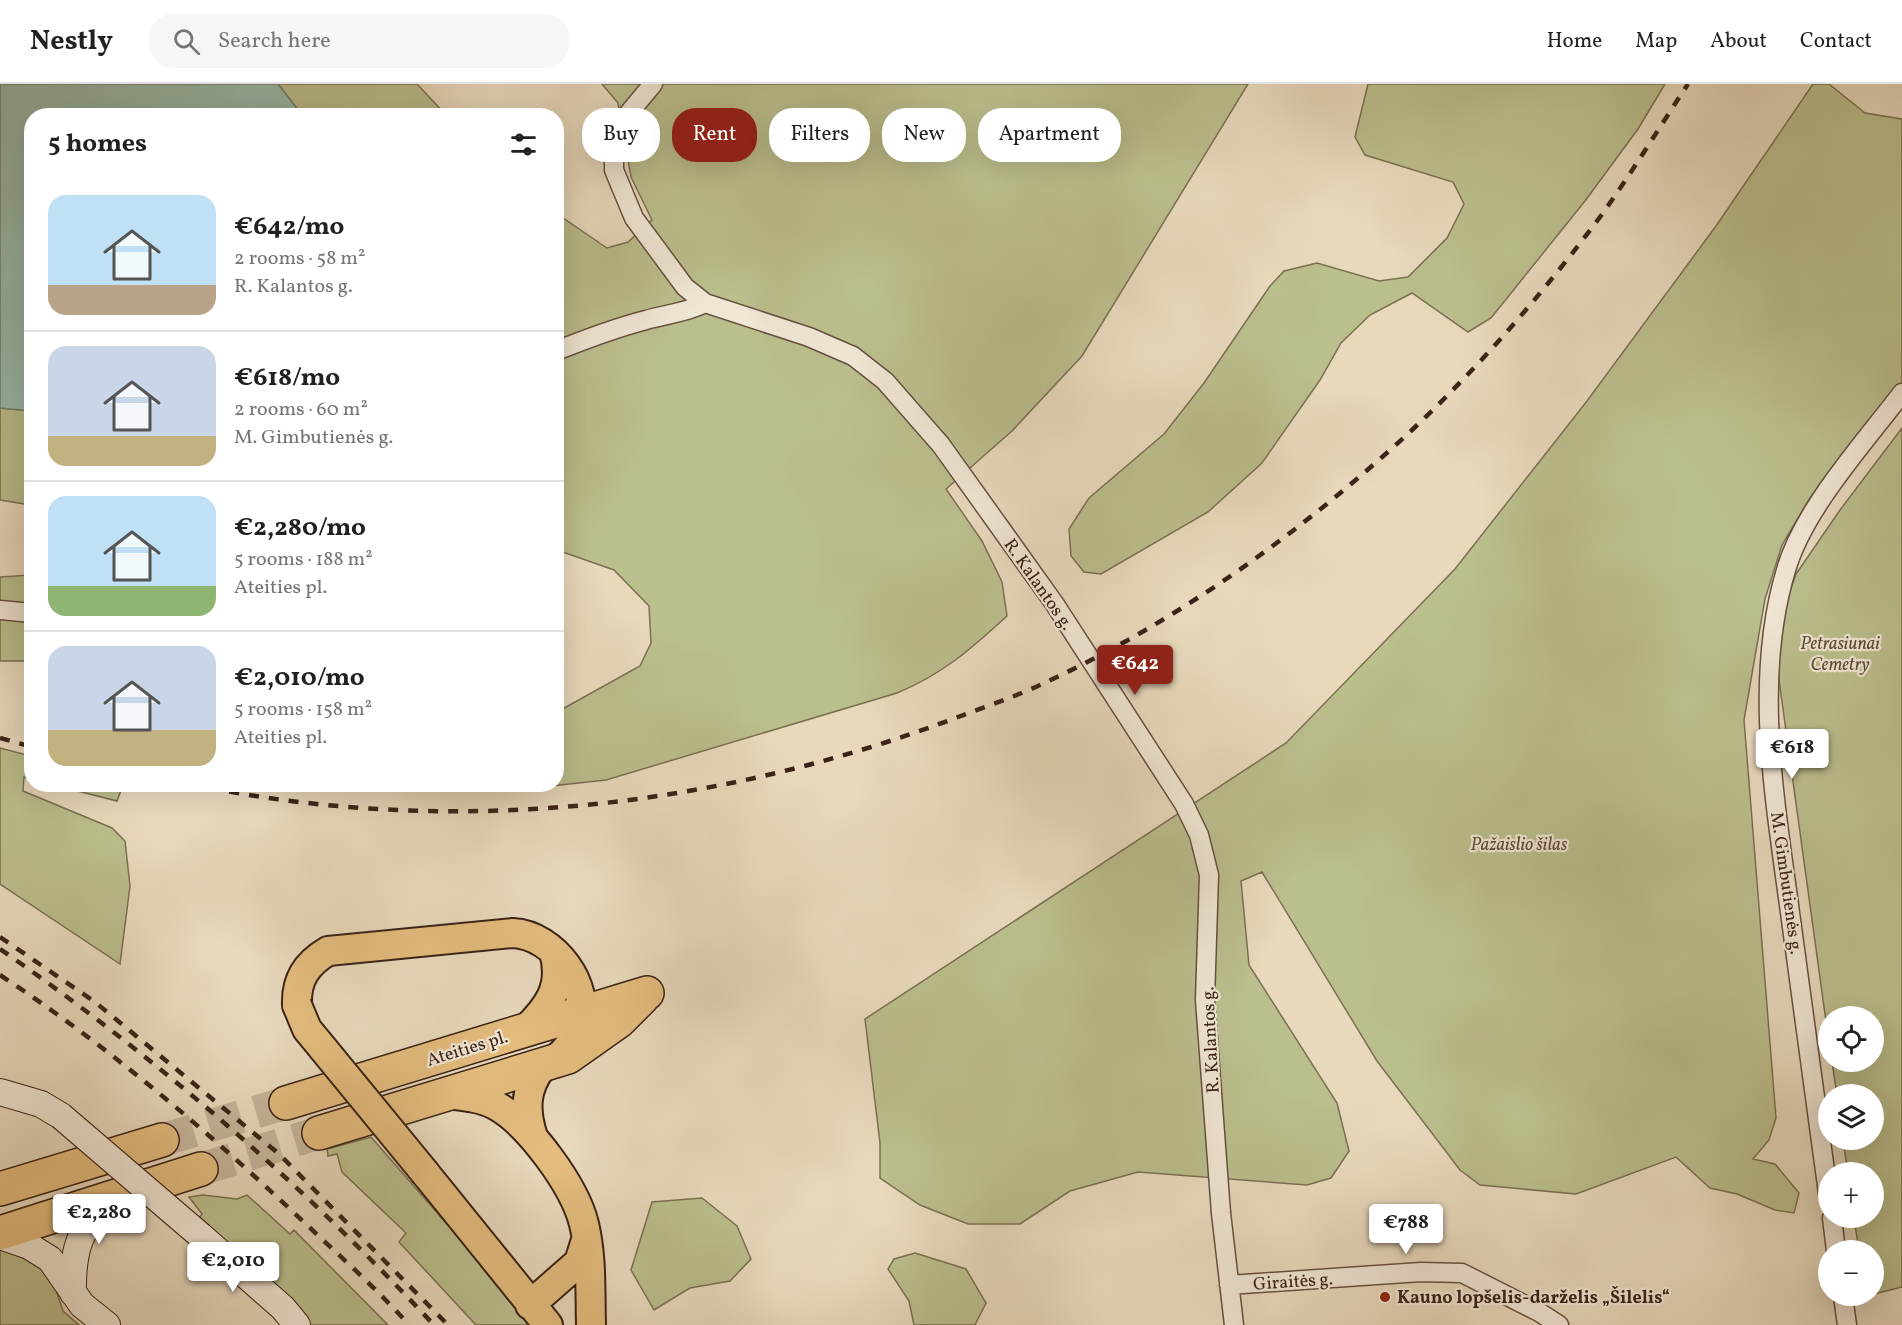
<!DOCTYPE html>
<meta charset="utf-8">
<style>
:root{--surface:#fff;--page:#f6f6f6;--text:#202124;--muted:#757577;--line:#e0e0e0;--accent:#8f2418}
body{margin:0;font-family:Vollkorn,serif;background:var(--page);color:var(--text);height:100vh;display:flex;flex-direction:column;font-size:22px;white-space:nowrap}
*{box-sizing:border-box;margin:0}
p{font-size:20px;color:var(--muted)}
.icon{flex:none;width:33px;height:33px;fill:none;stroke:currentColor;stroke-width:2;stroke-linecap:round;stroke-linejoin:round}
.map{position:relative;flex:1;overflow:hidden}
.side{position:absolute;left:24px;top:24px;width:540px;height:684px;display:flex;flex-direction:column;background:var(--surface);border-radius:24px;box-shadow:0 6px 24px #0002}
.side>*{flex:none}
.top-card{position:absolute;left:582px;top:24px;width:570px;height:54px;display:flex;gap:12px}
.controls{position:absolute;left:1818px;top:922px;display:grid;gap:12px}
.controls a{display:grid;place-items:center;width:66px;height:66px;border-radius:50%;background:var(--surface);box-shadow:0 6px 24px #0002;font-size:30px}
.price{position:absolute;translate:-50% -51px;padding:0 14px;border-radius:6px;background:#fff;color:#222;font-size:20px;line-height:39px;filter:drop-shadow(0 2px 3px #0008)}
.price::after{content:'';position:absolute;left:50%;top:36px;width:18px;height:14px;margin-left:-9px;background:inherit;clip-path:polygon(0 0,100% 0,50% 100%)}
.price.current{background:var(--accent);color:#fff}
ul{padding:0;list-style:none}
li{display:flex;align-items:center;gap:18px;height:150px;padding:0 24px}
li+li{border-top:2px solid var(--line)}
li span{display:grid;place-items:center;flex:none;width:168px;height:120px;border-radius:18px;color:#555}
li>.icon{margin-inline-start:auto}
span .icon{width:72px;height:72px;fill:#fffc;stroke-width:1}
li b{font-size:26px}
h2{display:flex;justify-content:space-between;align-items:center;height:72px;padding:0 24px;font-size:26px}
.chip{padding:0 21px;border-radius:24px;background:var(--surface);box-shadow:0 6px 24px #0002;font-size:21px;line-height:54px}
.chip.current{background:var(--accent);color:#fff}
header{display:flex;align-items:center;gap:36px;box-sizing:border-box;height:84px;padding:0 30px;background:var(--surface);border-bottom:2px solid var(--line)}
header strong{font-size:28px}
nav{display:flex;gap:33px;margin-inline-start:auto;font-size:21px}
.search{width:420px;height:54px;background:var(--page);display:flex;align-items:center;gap:15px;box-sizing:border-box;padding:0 21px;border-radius:24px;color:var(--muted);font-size:22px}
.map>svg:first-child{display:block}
.green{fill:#bbbe8d;stroke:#7a7052;stroke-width:1.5}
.water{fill:#98bbac;stroke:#727e70;stroke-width:1.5}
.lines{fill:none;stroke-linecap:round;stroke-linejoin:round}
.highway-tunnel{stroke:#c5b59c;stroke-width:33;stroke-dasharray:33 16;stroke-linecap:butt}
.street-casing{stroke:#665040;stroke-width:21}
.secondary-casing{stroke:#3a2316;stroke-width:28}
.primary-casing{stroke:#3a2316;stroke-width:32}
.highway-casing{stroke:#3a2316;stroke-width:36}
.street{stroke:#f0e6d4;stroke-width:18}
.secondary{stroke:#f0e6d4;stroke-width:26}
.primary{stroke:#e4bc7e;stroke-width:28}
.highway{stroke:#e4bc7e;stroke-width:33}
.rail{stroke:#3a2316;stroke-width:4.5;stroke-dasharray:10 10;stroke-linecap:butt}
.secondary-bridge-casing{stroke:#3a2316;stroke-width:28;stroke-linecap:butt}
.primary-bridge-casing{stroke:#3a2316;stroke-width:32;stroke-linecap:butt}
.secondary-bridge{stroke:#f0e6d4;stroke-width:26}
.primary-bridge{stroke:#e4bc7e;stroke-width:28}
.poi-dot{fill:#8f2418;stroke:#f0e6d4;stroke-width:2}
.labels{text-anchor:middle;stroke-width:4.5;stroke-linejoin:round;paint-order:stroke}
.street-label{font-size:18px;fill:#3a2316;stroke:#f0e6d4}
.park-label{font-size:18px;font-style:italic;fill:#5a4a34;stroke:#f0e6d4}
.poi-label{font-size:18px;font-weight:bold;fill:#3a2316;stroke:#f0e6d4;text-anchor:start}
</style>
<header>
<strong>Nestly</strong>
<div class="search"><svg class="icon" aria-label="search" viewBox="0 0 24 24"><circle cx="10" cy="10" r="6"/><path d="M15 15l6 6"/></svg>Search here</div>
<nav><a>Home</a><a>Map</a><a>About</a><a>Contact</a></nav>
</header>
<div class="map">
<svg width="1902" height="1241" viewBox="0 0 1902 1241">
<rect width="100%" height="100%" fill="#e8d9bd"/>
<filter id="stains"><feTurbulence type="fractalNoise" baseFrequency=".00333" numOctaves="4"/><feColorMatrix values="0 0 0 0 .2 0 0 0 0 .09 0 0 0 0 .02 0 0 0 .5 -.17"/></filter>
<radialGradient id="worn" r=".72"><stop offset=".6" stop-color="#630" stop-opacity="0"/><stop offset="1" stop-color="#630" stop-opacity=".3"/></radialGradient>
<path class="green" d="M278,0H417L446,31H302Z
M602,0H1248L1082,272L1012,347L946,405L982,457L1002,498L1007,532C971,565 943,590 897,609L606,696L524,705L513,701L556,700L557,628L640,582L651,559L649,522L614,486L557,466V130L607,164L628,158L652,136L631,93L618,19Z
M1368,0H1665L1638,45L1585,117L1491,234L1468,248L1412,209L1370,231L1341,259L1320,296L1262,379L1208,428L1101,490L1084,488L1071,472L1069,445L1089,414L1164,350L1204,299L1270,202L1284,187L1317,179L1379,197L1408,193L1447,154L1464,120L1453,98L1365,71L1355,53Z
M1813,0H1829L1865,29L1902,35V312L1855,356L1810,414L1782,461L1765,515L1744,636L1776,1034L1769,1056L1753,1075L1775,1080L1799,1109L1794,1129L1775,1126L1737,1110L1710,1104L1676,1073L1576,1110L1480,1101L1460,1086L1377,977L1262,788L1241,797L1249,881L1337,1019L1349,1067L1331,1094L1307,1101L1138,1088L1070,1107L1020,1140H968L920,1121L880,1094V1059L865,935L1286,659L1455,485L1587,317L1716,142Z
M0,324L31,327V421L0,416Z
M1902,344V1203L1874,1210V1167H1859L1854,1134H1874V1089H1848L1843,1056H1874V1011H1837L1832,978H1874V933H1828V952L1776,574L1784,524L1796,490L1840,426Z
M31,491V577H0V493Z
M0,664L31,672V695L24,693L23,707L112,744L125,757L130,802L120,880L0,800Z
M54,701L123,700V701L117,717Z
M371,1053L535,1241H476L399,1158L406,1149L342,1088L337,1070L328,1072L327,1065Z
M203,1111L237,1115L247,1111L290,1150L294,1146L388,1241H309L303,1231L199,1134L202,1130L189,1113Z
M702,1114L737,1142L751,1175L730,1197L690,1204L654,1226L631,1186L652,1118Z
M0,1162L43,1183L53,1197L63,1227L79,1241H0Z
M915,1169L966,1185L986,1219L975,1241H914L909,1217L888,1185L894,1175Z"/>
<path class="water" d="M0,0H278L302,31L32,32L31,327L0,324Z"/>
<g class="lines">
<path class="highway-tunnel" d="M162,1056L286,1019
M201,1085L319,1049"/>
<g class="street-casing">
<path id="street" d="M653,0L618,42L614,59V86L634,134L685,203L705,219L809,253L853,272L885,297L941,361L1054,519L1184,720L1199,751L1209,791L1205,916L1221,1129L1234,1241
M556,267C586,255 615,244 646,236C666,230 686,229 705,219
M0,526L32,529
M1828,1109C1816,1018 1804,927 1791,836C1776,721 1752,599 1786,486C1803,426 1864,359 1902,309
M1832,1134L1836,1167
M1229,1201L1421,1188L1462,1189L1539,1228L1559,1241
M1843,1212L1847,1241"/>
</g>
<g class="secondary-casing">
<path id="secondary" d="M0,1008L41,1020L61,1032
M0,1152L29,1162L50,1175L82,1221L107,1241
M201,1152L283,1224L297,1241
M73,1209C72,1169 79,1140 112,1115"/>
</g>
<g class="primary-casing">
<path id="primary" d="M297,921C296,896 306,880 328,867L513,849C554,851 592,902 579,943C576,953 566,967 558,973C553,977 546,979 542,983C524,1005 525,1028 533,1053
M524,947C548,924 564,903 554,868
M446,1010C462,1012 480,1013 495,1021C529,1039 575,1103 584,1140C592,1173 590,1208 591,1241
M426,1090L548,1241
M530,1221L579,1178L586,1156"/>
</g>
<g class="highway-casing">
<path id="highway" d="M286,1019L647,909
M319,1049L568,973L619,937L642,914
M0,1105L162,1056
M0,1149L201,1085"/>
</g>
<use href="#street" class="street"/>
<use href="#secondary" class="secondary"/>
<use href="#primary" class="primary"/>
<use href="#highway" class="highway"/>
<path class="rail" d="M0,654L32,663
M190,700C447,754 713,726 958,633C985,623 1014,613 1040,601C1177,538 1302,448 1412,346C1480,282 1544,208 1600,133C1631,90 1659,44 1688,0
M0,853L95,918L279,1070L448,1241
M0,865C159,975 302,1100 434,1241
M0,891C111,964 212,1051 308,1142C342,1174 378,1206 409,1241"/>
<g class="secondary-bridge-casing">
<path id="secondary-bridge" d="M61,1032L201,1152"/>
</g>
<g class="primary-bridge-casing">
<path id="primary-bridge" d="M297,921L307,945L426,1090"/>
</g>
<use href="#secondary-bridge" class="secondary-bridge"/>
<use href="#primary-bridge" class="primary-bridge"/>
</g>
<circle class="poi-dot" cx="1385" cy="1213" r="6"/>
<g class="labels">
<g class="street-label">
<text transform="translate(1039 500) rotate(55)" y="6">R. Kalantos g.</text>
<text transform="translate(1787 799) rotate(82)" y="6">M. Gimbutienės g.</text>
<text transform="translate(1210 956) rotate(-93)" y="6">R. Kalantos g.</text>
<text transform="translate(467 964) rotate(-17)" y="6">Ateities pl.</text>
<text transform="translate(1293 1197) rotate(-4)" y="6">Giraitės g.</text>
</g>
<g class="park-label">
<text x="1840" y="565">Petrasiunai<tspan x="1840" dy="21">Cemetry</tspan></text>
<text x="1519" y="766">Pažaislio šilas</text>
</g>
<g class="poi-label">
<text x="1397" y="1219">Kauno lopšelis-darželis „Šilelis“</text>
</g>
</g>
<rect width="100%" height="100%" filter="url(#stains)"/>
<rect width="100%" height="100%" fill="url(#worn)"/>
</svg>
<div class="controls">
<a><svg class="icon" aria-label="locate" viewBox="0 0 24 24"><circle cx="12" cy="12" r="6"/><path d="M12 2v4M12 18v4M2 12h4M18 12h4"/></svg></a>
<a><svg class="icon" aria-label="layers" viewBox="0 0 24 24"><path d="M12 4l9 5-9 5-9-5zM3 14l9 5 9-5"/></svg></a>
<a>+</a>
<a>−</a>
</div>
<b class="price current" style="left:1135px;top:612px">€642</b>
<b class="price" style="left:1792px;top:696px">€618</b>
<b class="price" style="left:99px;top:1161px">€2,280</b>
<b class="price" style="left:1406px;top:1171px">€788</b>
<b class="price" style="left:233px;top:1209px">€2,010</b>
<div class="top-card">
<a class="chip">Buy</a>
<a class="chip current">Rent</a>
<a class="chip">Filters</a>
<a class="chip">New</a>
<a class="chip">Apartment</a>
</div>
<section class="side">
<h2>5 homes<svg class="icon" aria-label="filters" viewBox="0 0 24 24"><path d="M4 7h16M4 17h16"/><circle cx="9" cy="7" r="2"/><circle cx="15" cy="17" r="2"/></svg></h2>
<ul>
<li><span style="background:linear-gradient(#bfe0f5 75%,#b9a48a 0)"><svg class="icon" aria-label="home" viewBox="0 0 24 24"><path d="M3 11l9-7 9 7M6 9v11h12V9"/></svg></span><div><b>€642/mo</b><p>2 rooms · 58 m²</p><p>R. Kalantos g.</p></div></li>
<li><span style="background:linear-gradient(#c9d6e8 75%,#c2b280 0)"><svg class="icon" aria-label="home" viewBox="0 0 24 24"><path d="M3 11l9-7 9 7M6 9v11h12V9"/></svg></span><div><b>€618/mo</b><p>2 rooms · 60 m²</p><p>M. Gimbutienės g.</p></div></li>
<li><span style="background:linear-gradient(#bfe0f5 75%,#8fb573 0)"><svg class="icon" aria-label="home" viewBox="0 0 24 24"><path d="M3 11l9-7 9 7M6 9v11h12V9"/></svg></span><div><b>€2,280/mo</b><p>5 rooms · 188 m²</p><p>Ateities pl.</p></div></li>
<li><span style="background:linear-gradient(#c9d6e8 70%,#c2b280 0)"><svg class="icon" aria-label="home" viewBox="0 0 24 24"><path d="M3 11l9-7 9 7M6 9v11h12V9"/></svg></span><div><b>€2,010/mo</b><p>5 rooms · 158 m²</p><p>Ateities pl.</p></div></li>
</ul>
</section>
</div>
